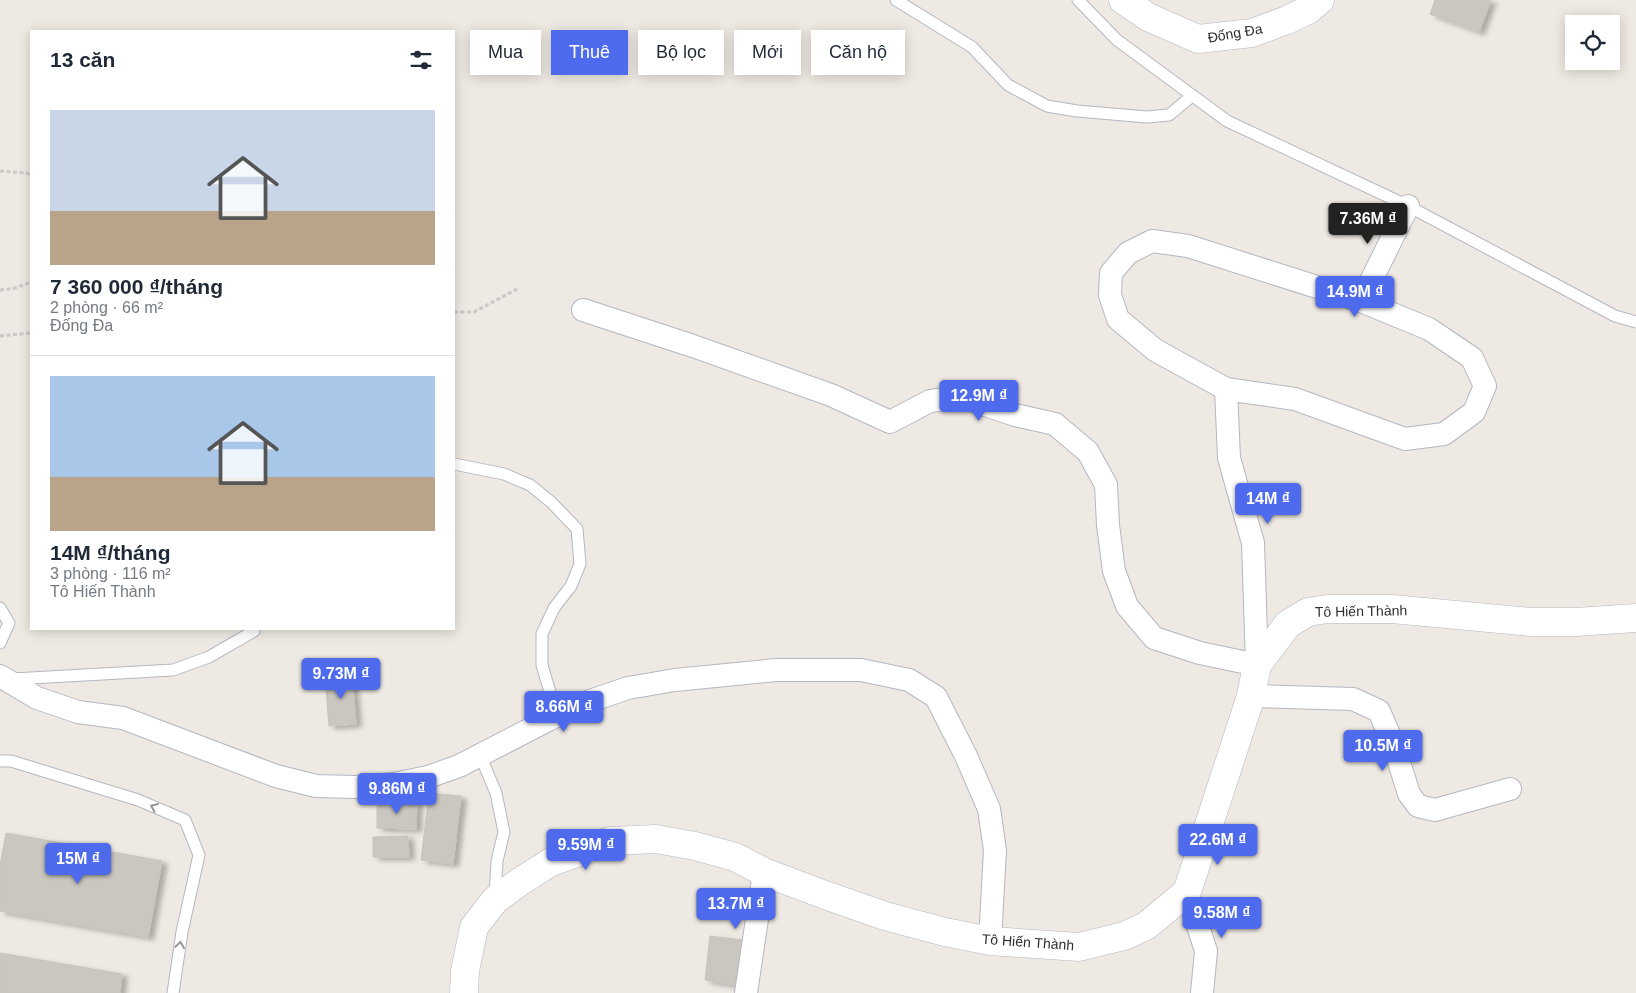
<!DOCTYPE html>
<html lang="vi">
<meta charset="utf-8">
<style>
:root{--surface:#fff;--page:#f6f6f7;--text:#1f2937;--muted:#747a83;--line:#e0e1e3;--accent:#4f6bed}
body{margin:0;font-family:Helvetica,sans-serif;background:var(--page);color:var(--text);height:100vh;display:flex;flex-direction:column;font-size:19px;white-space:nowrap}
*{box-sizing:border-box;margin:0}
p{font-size:16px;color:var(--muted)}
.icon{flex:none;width:28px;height:28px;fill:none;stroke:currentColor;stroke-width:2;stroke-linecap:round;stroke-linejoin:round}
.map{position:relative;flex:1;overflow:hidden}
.details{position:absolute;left:30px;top:30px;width:425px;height:600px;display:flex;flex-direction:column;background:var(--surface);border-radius:0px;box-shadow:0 2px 12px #0003}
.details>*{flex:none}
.top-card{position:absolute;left:470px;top:30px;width:475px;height:45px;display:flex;gap:10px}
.controls{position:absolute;left:1565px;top:15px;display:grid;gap:10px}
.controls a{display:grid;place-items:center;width:55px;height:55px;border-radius:0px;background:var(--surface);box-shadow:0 2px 12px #0003;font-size:25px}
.price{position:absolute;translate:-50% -42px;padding:0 11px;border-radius:5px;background:var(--accent);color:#fff;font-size:16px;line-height:32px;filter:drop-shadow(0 1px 2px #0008)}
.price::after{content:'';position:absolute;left:50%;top:30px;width:15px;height:11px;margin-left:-8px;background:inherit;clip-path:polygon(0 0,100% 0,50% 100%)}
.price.selected{background:#222;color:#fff}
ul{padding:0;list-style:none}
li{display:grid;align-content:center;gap:10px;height:265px;padding:0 20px}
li+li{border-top:1px solid var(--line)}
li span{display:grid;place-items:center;height:155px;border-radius:0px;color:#555}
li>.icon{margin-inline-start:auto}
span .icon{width:90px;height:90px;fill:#fffc;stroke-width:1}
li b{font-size:21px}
h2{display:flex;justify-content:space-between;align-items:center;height:60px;padding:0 20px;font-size:21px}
.tag{padding:0 18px;border-radius:0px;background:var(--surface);box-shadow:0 2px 12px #0003;font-size:18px;line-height:45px}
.tag.selected{background:var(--accent);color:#fff}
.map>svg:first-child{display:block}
.building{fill:#cac7c0;stroke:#c9c4bb;filter:url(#shadow)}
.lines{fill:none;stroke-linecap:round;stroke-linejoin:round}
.service-casing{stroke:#b5b7c0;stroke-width:13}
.minor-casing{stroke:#b5b7c0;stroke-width:24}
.tertiary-casing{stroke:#b5b7c0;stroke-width:29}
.path{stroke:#c9c9c9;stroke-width:3;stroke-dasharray:4 2.5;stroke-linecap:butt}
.service{stroke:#fff;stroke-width:11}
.minor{stroke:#fff;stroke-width:22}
.tertiary{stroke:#fff;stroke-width:28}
.oneway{stroke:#969696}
.labels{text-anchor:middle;stroke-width:4;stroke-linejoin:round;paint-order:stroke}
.street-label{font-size:14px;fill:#2e2e2e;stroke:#fff}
</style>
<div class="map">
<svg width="1636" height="993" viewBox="0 0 1636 993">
<defs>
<filter id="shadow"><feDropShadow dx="5.5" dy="3" stdDeviation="2.5" flood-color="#0004"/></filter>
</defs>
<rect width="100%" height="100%" fill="#eee9e2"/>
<path class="building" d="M1435,0H1491L1479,32L1430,14Z
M352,674L356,724L329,726L325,677Z
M429,793L461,796L453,864L421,860Z
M377,802H417L416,829L377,828Z
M6,833L162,861L148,937L0,911V865Z
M408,836L409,857H373V837Z
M710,936L742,940L736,985L705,980Z
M0,953L122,974L120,993H0Z"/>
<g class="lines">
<g class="service-casing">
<path id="service" d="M896,0L972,47L1008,85L1047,106L1077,111L1147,117L1169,115L1192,96
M1078,0L1117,40L1227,121L1408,206L1615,316L1636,322
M454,464L504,474L530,485L551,502L577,529L580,564L571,586L554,608L542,634V665L557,716
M0,608L9,623L0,643
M13,679L173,670L209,657L254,631V629
M480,755L496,793L504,832L497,861L495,896
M0,761H11L138,800L185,820L199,855L182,932L173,993"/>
</g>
<g class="minor-casing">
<path id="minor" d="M1152,241L1188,246L1361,301L1429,329L1472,358L1485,386L1474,412L1444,434L1405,439L1295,399L1226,389L1155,350L1118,319L1110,295L1111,273L1128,253Z
M1361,301L1408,206
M583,310L693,346L831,395L890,422L930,401L962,397L1015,415L1055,424L1088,452L1106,485L1108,525L1114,571L1127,606L1154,638L1200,653L1257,665L1253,543L1229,458L1226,389
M0,676L37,698L78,712L123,718L276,776L316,786L355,787L394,784L428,777L459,766L548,720L584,703L628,688L675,680L776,670H861L909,680L936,697L966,756L989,809L995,850L990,941
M1251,696L1353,699L1379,711L1394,746L1409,794L1418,806L1435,810L1510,789
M1187,892L1206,951L1202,993
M746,993L764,872"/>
</g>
<g class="tertiary-casing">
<path id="tertiary" d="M1123,0L1148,17L1198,39L1252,33L1287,20L1308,10L1320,0
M464,993L465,971L474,927L495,900L518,883L551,862L610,841L656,839L695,846L735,857L764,872L825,895L885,916L945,932L990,941L1079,947L1124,936L1146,926L1187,892L1251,696L1257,665L1288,624L1308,612L1327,609H1392L1531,622H1576L1636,618"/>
</g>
<path class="path" d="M0,171L27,173L31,175
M0,290L15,288L31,282
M454,312H474L519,288
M0,336L31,333"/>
<use href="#service" class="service"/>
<use href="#minor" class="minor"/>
<use href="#tertiary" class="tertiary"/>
</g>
<defs><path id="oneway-chevron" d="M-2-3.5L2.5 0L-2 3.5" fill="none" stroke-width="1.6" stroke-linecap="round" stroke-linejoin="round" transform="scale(1.25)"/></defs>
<g class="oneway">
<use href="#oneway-chevron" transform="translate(154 807) rotate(-156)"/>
<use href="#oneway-chevron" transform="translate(180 945) rotate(-82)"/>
</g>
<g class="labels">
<g class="street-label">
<text transform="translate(1235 33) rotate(-10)" y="5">Đống Đa</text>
<text transform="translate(1361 611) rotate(-1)" y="5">Tô Hiến Thành</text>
<text transform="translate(1028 942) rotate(4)" y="5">Tô Hiến Thành</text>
</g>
</g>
</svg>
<div class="controls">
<a><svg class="icon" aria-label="locate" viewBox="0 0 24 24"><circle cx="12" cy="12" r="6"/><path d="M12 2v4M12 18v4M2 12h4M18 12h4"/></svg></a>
</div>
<b class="price selected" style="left:1368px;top:245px">7.36M ₫</b>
<b class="price" style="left:1355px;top:318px">14.9M ₫</b>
<b class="price" style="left:979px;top:422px">12.9M ₫</b>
<b class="price" style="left:1268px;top:525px">14M ₫</b>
<b class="price" style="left:341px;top:700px">9.73M ₫</b>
<b class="price" style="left:564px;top:733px">8.66M ₫</b>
<b class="price" style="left:1383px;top:772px">10.5M ₫</b>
<b class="price" style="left:397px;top:815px">9.86M ₫</b>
<b class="price" style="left:1218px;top:866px">22.6M ₫</b>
<b class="price" style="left:586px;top:871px">9.59M ₫</b>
<b class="price" style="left:78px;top:885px">15M ₫</b>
<b class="price" style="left:736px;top:930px">13.7M ₫</b>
<b class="price" style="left:1222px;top:939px">9.58M ₫</b>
<div class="top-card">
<a class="tag">Mua</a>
<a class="tag selected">Thuê</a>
<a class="tag">Bộ lọc</a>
<a class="tag">Mới</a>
<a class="tag">Căn hộ</a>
</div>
<section class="details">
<h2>13 căn<svg class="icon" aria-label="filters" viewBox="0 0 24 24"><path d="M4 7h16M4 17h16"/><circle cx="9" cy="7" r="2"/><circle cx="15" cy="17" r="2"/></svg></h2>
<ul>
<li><span style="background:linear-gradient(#c9d6e8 65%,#b9a48a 0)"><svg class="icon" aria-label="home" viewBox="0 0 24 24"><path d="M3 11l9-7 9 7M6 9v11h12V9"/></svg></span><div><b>7 360 000 ₫/tháng</b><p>2 phòng · 66 m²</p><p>Đống Đa</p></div></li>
<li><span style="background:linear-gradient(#a9c7e8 65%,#b9a48a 0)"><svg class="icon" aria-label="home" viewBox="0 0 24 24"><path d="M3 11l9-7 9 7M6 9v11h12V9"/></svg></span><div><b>14M ₫/tháng</b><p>3 phòng · 116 m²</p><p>Tô Hiến Thành</p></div></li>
</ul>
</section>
</div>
